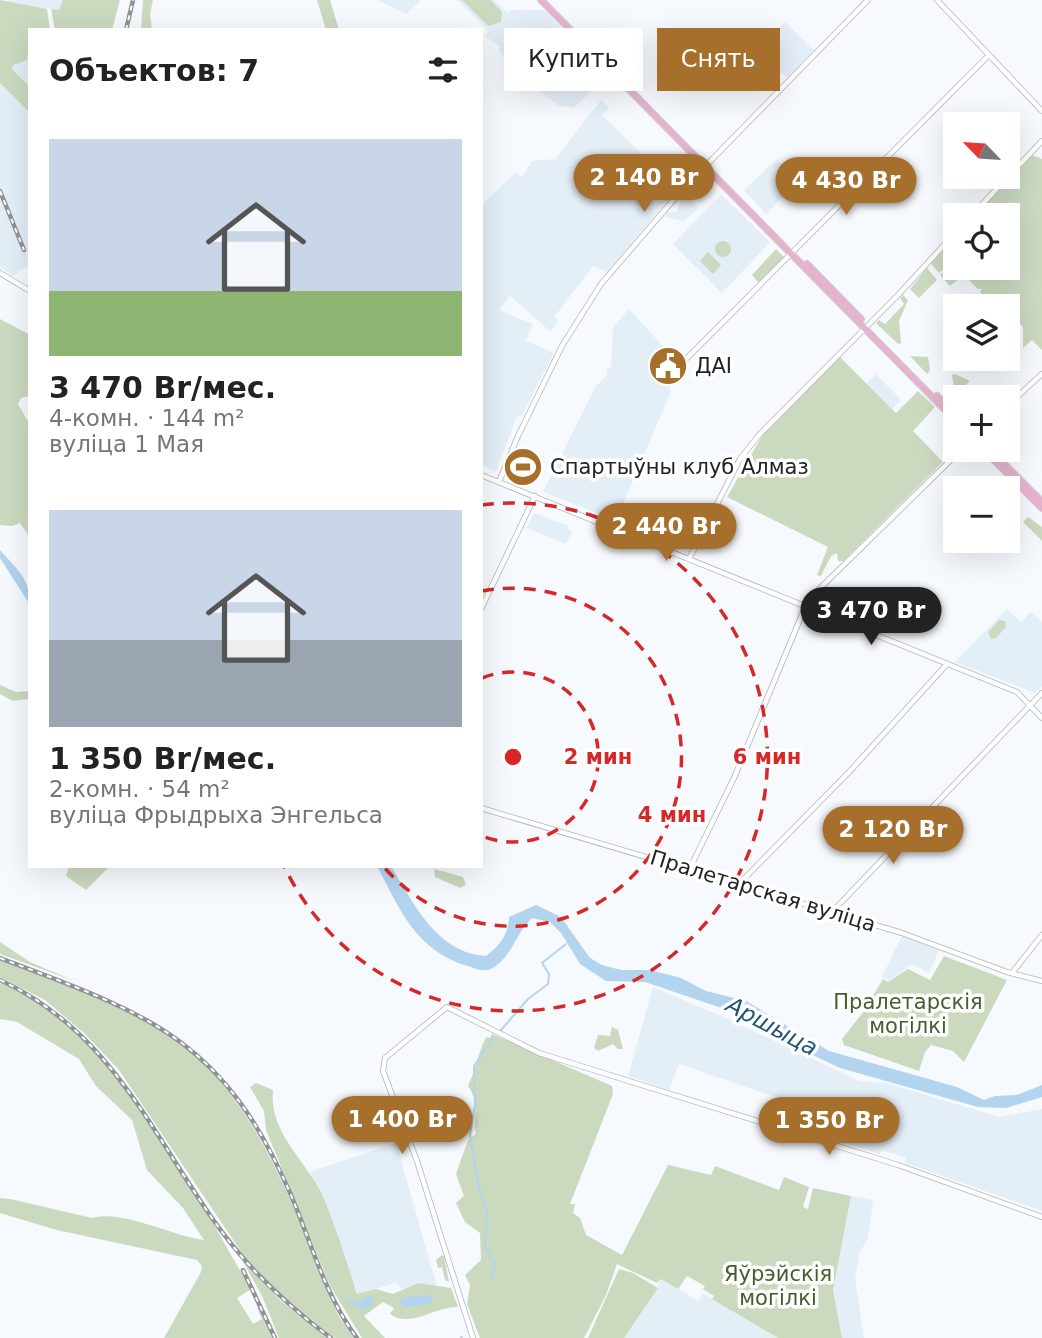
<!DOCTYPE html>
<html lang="ru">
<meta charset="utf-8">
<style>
:root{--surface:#fff;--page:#f2f2f2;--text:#222;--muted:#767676;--accent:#a66f2b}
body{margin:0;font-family:"DejaVu Sans",sans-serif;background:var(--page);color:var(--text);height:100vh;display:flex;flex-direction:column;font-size:26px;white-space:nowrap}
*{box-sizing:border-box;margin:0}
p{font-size:23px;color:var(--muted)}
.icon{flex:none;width:38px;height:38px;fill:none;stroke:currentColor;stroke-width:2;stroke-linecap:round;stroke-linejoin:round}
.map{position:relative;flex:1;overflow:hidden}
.panel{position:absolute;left:28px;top:28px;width:455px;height:840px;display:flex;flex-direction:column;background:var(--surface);border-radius:0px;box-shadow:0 7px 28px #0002}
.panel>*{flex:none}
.guide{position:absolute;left:504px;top:28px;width:432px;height:63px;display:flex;gap:14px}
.needle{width:46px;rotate:295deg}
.tools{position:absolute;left:943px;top:112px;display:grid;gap:14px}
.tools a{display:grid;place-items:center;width:77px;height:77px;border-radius:0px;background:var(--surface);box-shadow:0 7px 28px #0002;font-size:35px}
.price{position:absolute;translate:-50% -60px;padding:0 16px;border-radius:24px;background:var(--accent);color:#fff;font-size:23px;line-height:46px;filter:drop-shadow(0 2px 4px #0008)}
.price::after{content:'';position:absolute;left:50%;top:42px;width:21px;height:16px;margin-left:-10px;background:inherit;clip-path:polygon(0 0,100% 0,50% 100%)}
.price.active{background:#222;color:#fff}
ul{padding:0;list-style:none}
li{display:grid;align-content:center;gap:14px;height:371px;padding:0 21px}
li span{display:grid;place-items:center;height:217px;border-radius:0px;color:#555}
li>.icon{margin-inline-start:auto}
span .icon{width:126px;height:126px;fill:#fffc;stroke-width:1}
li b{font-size:30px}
h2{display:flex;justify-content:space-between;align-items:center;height:84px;padding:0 21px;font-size:30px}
.chip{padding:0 24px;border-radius:0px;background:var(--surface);box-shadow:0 7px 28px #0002;font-size:24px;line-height:63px}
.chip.active{background:var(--accent);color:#fff}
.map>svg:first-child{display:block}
.built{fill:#e4eef7}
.green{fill:#cbd9bf}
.water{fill:#b2d4ef}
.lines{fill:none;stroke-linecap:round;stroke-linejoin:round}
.stream{stroke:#b2d4ef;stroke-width:2}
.tertiary-casing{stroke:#b0b4b7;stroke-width:6}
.primary-casing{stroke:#d3d3d3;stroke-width:8}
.tertiary{stroke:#fff;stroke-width:4.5}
.primary{stroke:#e6b3cf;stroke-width:6}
.rail-casing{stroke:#909295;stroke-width:4.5}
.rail{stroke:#fff;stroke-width:2;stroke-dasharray:5;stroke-linecap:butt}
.ring{fill:none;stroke:#d62828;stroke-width:3.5;stroke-dasharray:12 9}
.labels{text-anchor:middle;stroke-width:7;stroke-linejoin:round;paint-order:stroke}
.poi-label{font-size:21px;fill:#222324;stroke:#fff;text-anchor:start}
.street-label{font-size:21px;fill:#222324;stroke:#fff}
.park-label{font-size:21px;fill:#455f2c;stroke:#fff}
.water-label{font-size:23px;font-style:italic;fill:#1d5477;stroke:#fff}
.centre{fill:#d62828;stroke:#fff;stroke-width:3.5}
.ring-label{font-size:21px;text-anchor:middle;font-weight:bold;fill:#d62828;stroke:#fff;stroke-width:7;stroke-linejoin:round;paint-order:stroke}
</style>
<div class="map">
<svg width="1042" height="1338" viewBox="0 0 1042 1338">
<rect width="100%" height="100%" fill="#f6f9fd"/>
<path class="built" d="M8,0H63L59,10L9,4Z
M378,0H421L406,14Z
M457,0H494L508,13L512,10H544L608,77L573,108L558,105L527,81L498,50L500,47L485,36L488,31Z
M785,22L814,50L787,78L757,50Z
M27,53H30V87L12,69L13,64Z
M0,83L30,113V264L13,276L0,267Z
M601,100L609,108L602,115L677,189L607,272L593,266L555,316L558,321L551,332L510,296L499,310L533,324L526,341L554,353L521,417L517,416L496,472L481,464V206L516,172L522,177L532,161L555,159Z
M777,159L798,181L766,214L744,190Z
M686,192L698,208L684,221L664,217L668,212H676Z
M721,194L770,242L722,293L673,244Z
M629,309L668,352L658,363L667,375L671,391L617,519L610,518L543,492L596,386L607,375L606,370L611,368L613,328Z
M876,374L901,400L892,409L867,383Z
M534,513L568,526L567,529L572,531L566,544L527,528Z
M1007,609L1021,622L1031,612L1042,622V686L1035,693L955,662Z
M902,936L939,950L929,973L912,964L889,981L882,977Z
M653,987L726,1018L859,1081L886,1083L1000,1117L1042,1109V1211L905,1163L906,1158L882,1150L880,1154L771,1120L779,1098L679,1064L669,1090L628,1076Z
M396,1143L437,1287L418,1283L403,1289L395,1283L358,1294L310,1172Z
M851,1196L873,1200L868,1238L859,1254L855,1279L864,1338H842L833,1290Z
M660,1278L698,1301L703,1293L778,1338H624L658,1288Z"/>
<path class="green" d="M0,0L47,9L50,30H30L27,60L13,65L12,69L30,87V113L0,83Z
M63,0H120L112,30H55L51,9L59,10Z
M143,0H153L150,14L152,30H141Z
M317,0H330L339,30H326Z
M462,0H491L502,12L501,22L488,26Z
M1032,155L1042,159V350L1032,340L1023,348V327L1020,324V348L1013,343L1008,306C995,306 989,300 980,292L982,289H978L964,275L950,286L940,275L949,268L946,272L950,277L957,271L951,263L939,273L931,264L955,235L956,268H1008V215H975Z
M715 249a8 8 0 1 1 16 0a8 8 0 1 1-16 0Z
M776,249L784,257L759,283L752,275Z
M708,252L721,265L713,274L700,261Z
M927,268L937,280L919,298L910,289Z
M903,295L908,300L899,321L901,343L898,344L876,323L879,320L885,324L904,304L900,298Z
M0,319L30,335V396L21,398L18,404L30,425V537L20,523L12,526L0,525Z
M910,356L928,357L930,370L927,374Z
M840,357L896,413L918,391L935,407L913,431L943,462L843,561H838L837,553L831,556L821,576L817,575L828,547L727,497L762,436Z
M955,374L970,381L955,395L952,375Z
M1028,517L1042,527V541L1023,522Z
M999,620L1005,621L1006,627L996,638L991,639L988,632Z
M0,685L16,692L29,691L28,699L13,701L0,694Z
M69,866H110L86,890L66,876Z
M434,869L463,877L466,885L460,888L435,877Z
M0,942L30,962L75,981L0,954Z
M944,956L1007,980L964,1062L953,1051L931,1045L925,1052L919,1071L844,1045L842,1039L864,1011L883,979L888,982L908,969L930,980Z
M0,960C49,978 103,993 148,1020C261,1089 289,1204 339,1317L354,1338H335L278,1293L242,1253L119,1070L85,1034L45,1000L0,977Z
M0,983C117,1034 189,1184 251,1289L237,1298L253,1324L262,1319L257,1308L260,1306L273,1338H164L201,1272L202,1266L197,1260L57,1230L0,1213V1198L10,1199L92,1218C122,1209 172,1236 204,1240L183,1208L147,1170L132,1120L96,1086L79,1059L17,1022L0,1019Z
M612,1027L618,1030L623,1049H618L613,1044L598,1051L594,1048L598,1035L610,1036Z
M492,1034L612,1086L613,1094L570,1204H575L573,1213L580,1218L586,1235L622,1255L668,1165L711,1175L715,1166L779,1190L784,1177L809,1187L803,1207L808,1209L813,1188L851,1196L833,1290L842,1338H778L712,1299L714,1296L703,1289L705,1286L687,1276L678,1289L661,1279L657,1283L617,1264L606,1295L584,1338H480L467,1304L470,1285L465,1275L481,1260L480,1233L465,1222L456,1203L464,1196L456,1174L468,1140L476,1134C472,1112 482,1108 468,1086C476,1068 478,1054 486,1037L490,1038Z
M256,1083L273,1090C268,1134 310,1163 325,1201C337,1231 347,1263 357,1294L376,1289L393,1294L418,1283L451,1288L458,1307C435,1306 411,1329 390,1314L394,1308L383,1302L364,1316L385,1338H362L330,1286L266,1130L264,1111L250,1087Z
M442,1255L444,1256L449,1282L445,1280L442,1267L438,1268L436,1260Z
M242,1260L281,1301L327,1338H279L262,1296Z
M619,1269L633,1273L658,1288L624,1338H588Z"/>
<path class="water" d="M0,550C17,570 30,577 30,605L0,558Z
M377,866H391C414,904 437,953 486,956C500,945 508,936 509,917L536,905L561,917L590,958L602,965L621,970H650L681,978L706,991L746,1001L829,1051L957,1087L984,1100L995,1096L1017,1095L1042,1085V1097L1006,1108L978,1107L840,1068L787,1043L748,1017L645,982L606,981L580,964L561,933L550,922L532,918C516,933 513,955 493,968C485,973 477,969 468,966C416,951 400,910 377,866Z
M430,1295L433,1300L430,1304L405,1307L400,1303L402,1298Z
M368,1296L372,1297L374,1304L364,1310L344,1300L359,1301Z"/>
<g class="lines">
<path class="stream" d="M501,1030L528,999L548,984L549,974L542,963L566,944
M492,1279L495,1263L485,1247L487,1209L479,1189L470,1135L475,1105L474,1066L493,1038
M461,1337L462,1338"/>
<g class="tertiary-casing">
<path id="tertiary" d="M937,0L1042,111
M972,215L1042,141
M0,273L30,291
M685,360L989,55
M1008,405L1042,374
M481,475L1017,692L1042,718
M499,482L518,436L562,346L601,284L682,190L868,0
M689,559L740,459L759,435L899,294L956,232
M481,609L535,496
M481,808L902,933L1007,972L1042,981
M689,870L734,778L808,600L961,450
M738,885L851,770L947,664
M831,913L1042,693
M1012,973L1042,935
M473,1338L417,1161L383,1071L385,1058L447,1007L539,1053L898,1165L1042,1217"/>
</g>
<g class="primary-casing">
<path id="primary" d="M541,0L956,421
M807,264L861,319
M937,396L956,415
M984,450L1042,508
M990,450L1042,502"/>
</g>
<use href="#tertiary" class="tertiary"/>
<use href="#primary" class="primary"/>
<g class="rail-casing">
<path id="rail" d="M126,30L133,0
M0,191L24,250
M0,958C148,1014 223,1038 290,1193C311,1241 325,1296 357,1338
M0,980C108,1030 148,1126 212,1218C245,1266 284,1303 331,1338
M243,1270L275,1338"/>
</g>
<use href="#rail" class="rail"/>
</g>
<g class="ring">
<path d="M482 678A85 85 0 1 1 482 836"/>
<path d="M482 591A169 169 0 1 1 384 867"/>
<path d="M482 505A254 254 0 1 1 284 866"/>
</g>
<defs>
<g id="civic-disc" transform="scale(2.0125)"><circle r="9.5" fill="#a66f2b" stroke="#fff"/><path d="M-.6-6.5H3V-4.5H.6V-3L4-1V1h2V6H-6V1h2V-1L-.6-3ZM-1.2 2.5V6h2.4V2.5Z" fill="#fff"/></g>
<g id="stadium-disc" transform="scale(2.0125)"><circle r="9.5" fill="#a66f2b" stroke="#fff"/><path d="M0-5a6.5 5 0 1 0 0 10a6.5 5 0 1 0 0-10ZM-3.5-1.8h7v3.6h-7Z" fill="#fff"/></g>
</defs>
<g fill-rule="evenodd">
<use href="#civic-disc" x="668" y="366"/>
<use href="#stadium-disc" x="523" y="467"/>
</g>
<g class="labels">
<g class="poi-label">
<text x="695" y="373">ДАІ</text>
<text x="550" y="474">Спартыўны клуб Алмаз</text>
</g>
<g class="street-label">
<text transform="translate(763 891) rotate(17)" y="7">Пралетарская вуліца</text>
</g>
<g class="park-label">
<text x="908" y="1009">Пралетарскія<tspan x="908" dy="24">могілкі</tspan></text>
<text x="778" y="1281">Яўрэйскія<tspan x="778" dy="24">могілкі</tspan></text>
</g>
<g class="water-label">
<text transform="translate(772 1026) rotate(28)" y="8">Аршыца</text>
</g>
</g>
<circle cx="513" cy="757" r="10" class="centre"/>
<g class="ring-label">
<text x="598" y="764">2 мин</text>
<text x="767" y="764">6 мин</text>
<text x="672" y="822">4 мин</text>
</g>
</svg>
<div class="tools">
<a><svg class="needle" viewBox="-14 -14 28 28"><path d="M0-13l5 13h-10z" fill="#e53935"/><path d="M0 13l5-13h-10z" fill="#767676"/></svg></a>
<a><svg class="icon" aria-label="locate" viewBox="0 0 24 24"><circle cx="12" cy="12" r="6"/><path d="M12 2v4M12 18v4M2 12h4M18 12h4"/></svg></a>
<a><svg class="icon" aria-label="layers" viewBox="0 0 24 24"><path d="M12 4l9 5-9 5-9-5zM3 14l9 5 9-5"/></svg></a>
<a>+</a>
<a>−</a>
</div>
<b class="price" style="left:644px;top:214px">2 140 Br</b>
<b class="price" style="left:846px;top:217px">4 430 Br</b>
<b class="price" style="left:666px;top:563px">2 440 Br</b>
<b class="price active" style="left:871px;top:647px">3 470 Br</b>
<b class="price" style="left:893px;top:866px">2 120 Br</b>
<b class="price" style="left:402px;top:1156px">1 400 Br</b>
<b class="price" style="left:829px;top:1157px">1 350 Br</b>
<div class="guide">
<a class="chip">Купить</a>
<a class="chip active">Снять</a>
</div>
<section class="panel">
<h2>Объектов: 7<svg class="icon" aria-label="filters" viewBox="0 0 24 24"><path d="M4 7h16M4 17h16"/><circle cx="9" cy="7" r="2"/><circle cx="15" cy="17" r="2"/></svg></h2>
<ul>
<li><span style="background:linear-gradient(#c9d6e8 70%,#8fb573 0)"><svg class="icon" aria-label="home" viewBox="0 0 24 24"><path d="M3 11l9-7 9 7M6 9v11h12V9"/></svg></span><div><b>3 470 Br/мес.</b><p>4-комн. · 144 m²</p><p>вуліца 1 Мая</p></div></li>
<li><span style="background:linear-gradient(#c9d6e8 60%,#9aa5b1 0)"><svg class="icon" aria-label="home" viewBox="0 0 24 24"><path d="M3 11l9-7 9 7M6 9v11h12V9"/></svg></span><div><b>1 350 Br/мес.</b><p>2-комн. · 54 m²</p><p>вуліца Фрыдрыха Энгельса</p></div></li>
</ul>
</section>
</div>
